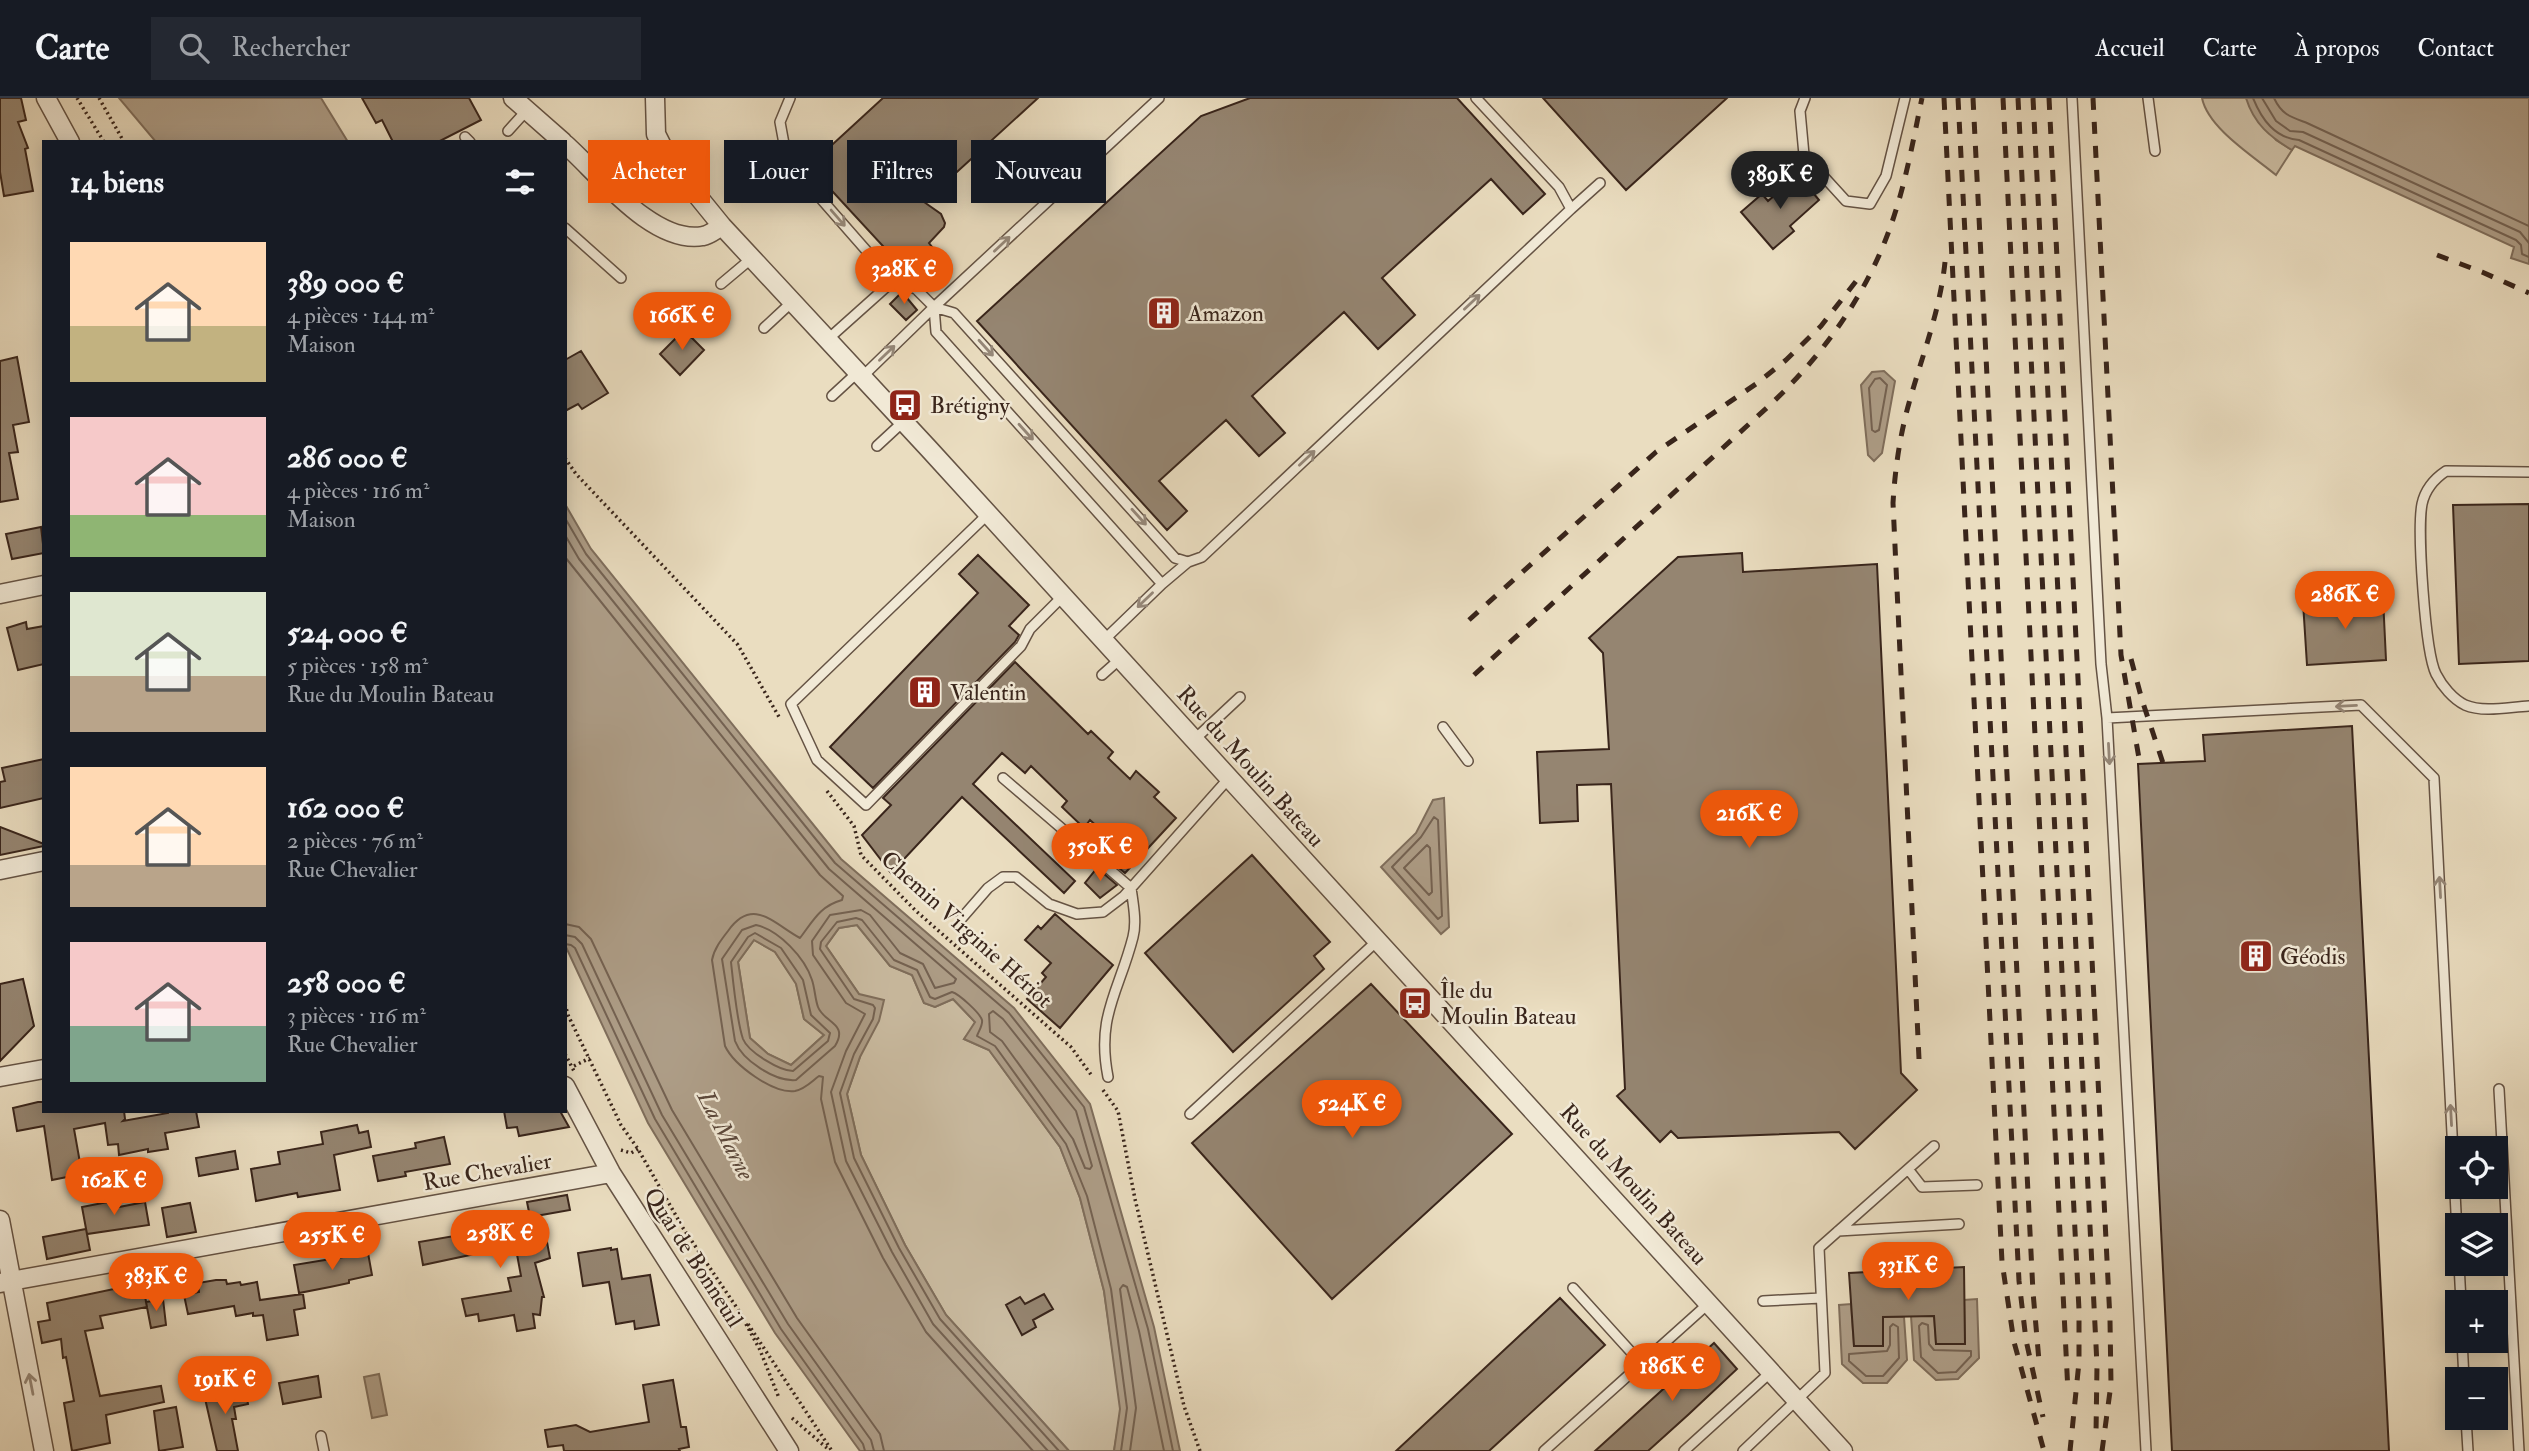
<!DOCTYPE html>
<html lang="fr">
<meta charset="utf-8">
<style>
:root{--surface:#171b24;--page:#242831;--text:#f1f3f6;--muted:#9ea1a6;--line:#363941;--accent:#ea580c}
body{margin:0;font-family:"IM FELL Double Pica",serif;background:var(--page);color:var(--text);height:100vh;display:flex;flex-direction:column;font-size:26px;white-space:nowrap}
*{box-sizing:border-box;margin:0}
p{font-size:23px;color:var(--muted)}
.icon{flex:none;width:38px;height:38px;fill:none;stroke:currentColor;stroke-width:2;stroke-linecap:round;stroke-linejoin:round}
.map{position:relative;flex:1;overflow:hidden}
.side{position:absolute;left:42px;top:42px;width:525px;height:973px;display:flex;flex-direction:column;background:var(--surface);border-radius:0px;box-shadow:0 4px 18px #0003}
.side>*{flex:none}
.top-card{position:absolute;left:588px;top:42px;width:665px;height:63px;display:flex;gap:14px}
.buttons{position:absolute;left:2445px;top:1038px;display:grid;gap:14px}
.buttons a{display:grid;place-items:center;width:63px;height:63px;border-radius:0px;background:var(--surface);box-shadow:0 4px 18px #0003;font-size:35px}
.price{position:absolute;translate:-50% -60px;padding:0 16px;border-radius:24px;background:var(--accent);color:#fff;font-size:23px;line-height:46px;filter:drop-shadow(0 2px 4px #0008)}
.price::after{content:'';position:absolute;left:50%;top:42px;width:21px;height:16px;margin-left:-10px;background:inherit;clip-path:polygon(0 0,100% 0,50% 100%)}
.price.on{background:#222;color:#fff}
ul{padding:0;list-style:none}
li{display:flex;align-items:center;gap:21px;height:175px;padding:0 28px}
li span{display:grid;place-items:center;flex:none;width:196px;height:140px;border-radius:0px;color:#555}
li>.icon{margin-inline-start:auto}
span .icon{width:84px;height:84px;fill:#fffc;stroke-width:1}
li b{font-size:30px}
h2{display:flex;justify-content:space-between;align-items:center;height:84px;padding:0 28px;font-size:30px}
.pill{padding:0 24px;border-radius:0px;background:var(--surface);box-shadow:0 4px 18px #0003;font-size:24px;line-height:63px}
.pill.on{background:var(--accent);color:#fff}
header{display:flex;align-items:center;gap:42px;box-sizing:border-box;height:98px;padding:0 35px;background:var(--surface);border-bottom:2px solid var(--line)}
header strong{font-size:33px}
nav{display:flex;gap:38px;margin-inline-start:auto;font-size:24px}
.search{width:490px;height:63px;background:var(--page);display:flex;align-items:center;gap:18px;box-sizing:border-box;padding:0 24px;border-radius:0px;color:var(--muted);font-size:26px}
.map>svg:first-child{display:block}
.green{fill:#ccbea4;stroke:#827260;stroke-width:2}
.water{fill:#ae9e88;stroke:#7f6e5c;stroke-width:2;fill-rule:evenodd}
.lines{fill:none;stroke-linecap:round;stroke-linejoin:round}
.shore{stroke:#746252;stroke-width:2}
.building{fill:#958571;stroke:#39251b;stroke-width:2}
.service-casing{stroke:#655344;stroke-width:12}
.minor-casing{stroke:#655344;stroke-width:21}
.path{stroke:#39251b;stroke-width:3.5;stroke-dasharray:2 3.5;stroke-linecap:butt}
.service{stroke:#f1e9d6;stroke-width:9}
.minor{stroke:#f1e9d6;stroke-width:18}
.rail{stroke:#39251b;stroke-width:5;stroke-dasharray:12 12;stroke-linecap:butt}
.oneway{stroke:#958778}
.labels{text-anchor:middle;stroke-width:5;stroke-linejoin:round;paint-order:stroke}
.poi-label{font-size:23px;fill:#39251b;stroke:#f1e9d6;text-anchor:start}
.street-label{font-size:23px;fill:#39251b;stroke:#f1e9d6}
.water-label{font-size:24px;font-style:italic;fill:#5c493c;stroke:#f1e9d6}
</style>
<header>
<strong>Carte</strong>
<div class="search"><svg class="icon" aria-label="search" viewBox="0 0 24 24"><circle cx="10" cy="10" r="6"/><path d="M15 15l6 6"/></svg>Rechercher</div>
<nav><a>Accueil</a><a>Carte</a><a>À propos</a><a>Contact</a></nav>
</header>
<div class="map">
<svg width="2529" height="1353" viewBox="0 0 2529 1353">
<rect width="100%" height="100%" fill="#eaddc0"/>
<filter id="stains"><feTurbulence type="fractalNoise" baseFrequency=".00286" numOctaves="4"/><feColorMatrix values="0 0 0 0 .2 0 0 0 0 .09 0 0 0 0 .02 0 0 0 .5 -.17"/></filter>
<radialGradient id="worn" r=".72"><stop offset=".6" stop-color="#630" stop-opacity="0"/><stop offset="1" stop-color="#630" stop-opacity=".3"/></radialGradient>
<path class="green" d="M2202,0H2246L2276,42L2292,52L2276,77C2253,58 2208,30 2202,0Z
M857,827L890,868L912,877L924,905L935,909L953,901L976,925L964,941L989,952L1060,1049L1080,1100L1104,1193L1121,1311L1114,1353H1069L946,1217L905,1147L861,1057L847,996L860,959L859,896L826,848L839,830Z
M754,842L775,854L796,885L804,921L824,937L791,967L768,956L750,940L738,864Z"/>
<path class="water" d="M119,0H321L348,44H156Z
M2246,0H2529V166L2511,160L2514,149L2295,48L2292,52C2270,39 2254,26 2246,0Z
M1884,273L1895,283L1882,355L1874,363L1868,357L1861,287L1872,274Z
M565,406L591,451L841,761L1014,910L1090,1006L1154,1229L1180,1353H1114L1120,1311L1104,1193L1080,1100L1060,1049L989,952L964,941L975,924L953,901L935,909L924,905L912,877L890,868L857,827L839,830L826,848L859,896L884,902L879,923L860,959L847,996L861,1057L905,1147L946,1217L1069,1353H860L775,1235L648,1025L565,847ZM754,842L775,854L796,886L804,921L824,937L791,967L768,956L750,940L738,864Z
M1444,700L1449,829L1441,836L1381,769L1416,735L1433,702Z
M1977,1201L1979,1260L1958,1281L1936,1282L1914,1262L1911,1218H1934L1936,1246H1965L1964,1202Z
M1851,1206L1854,1248H1883V1219H1904L1907,1262L1887,1285H1863L1842,1266L1839,1207Z
M379,1276L387,1317L372,1320L364,1279Z"/>
<g class="lines">
<path class="shore" d="M2253,0C2262,22 2275,40 2299,42L2516,142L2521,147L2522,156L2529,159
M2262,0L2276,23L2290,33L2303,34L2520,134L2529,145
M2274,0C2282,17 2291,19 2307,25L2529,128
M1880,280L1887,287L1879,332L1875,334L1872,332L1869,290L1875,281Z
M565,420L586,456L835,765L1009,915L1084,1009L1148,1231L1173,1353
M565,437L579,461L829,771L956,881L954,885L935,890L923,866L900,855L870,817L861,812L830,817L812,843L813,857L846,905L865,916L846,953L831,994L846,1063L892,1154L933,1226L1048,1353
M565,459L820,777L843,798L842,802C820,808 813,823 800,840C774,826 753,798 728,833C721,842 714,851 712,862L725,948C734,967 773,996 795,993C805,991 811,984 819,978L823,979L821,1001L835,1064L883,1160L926,1234L1033,1353
M1434,719L1438,722L1442,818L1438,821L1392,769L1421,739Z
M1427,747L1430,750L1432,794L1429,797L1404,770Z
M565,826L579,829L591,841L672,1012L797,1220L880,1336L884,1353
M756,827C779,832 805,860 812,882C815,891 815,901 818,909C824,925 849,925 835,948L796,982C775,984 742,962 735,943L722,861L742,832Z
M755,835L781,850L803,882L811,917L830,935L828,943L793,973C780,973 748,954 743,941C737,924 733,883 731,864L748,839Z
M565,837L575,839L582,846L662,1017L788,1226L871,1342L874,1353
M565,846L571,847L575,850L655,1021L781,1231L863,1346L865,1353
M993,913L1003,921L1076,1013L1092,1068L1090,1071L1085,1070L1073,1041L1002,943L990,934L989,916Z
M1922,1225L1928,1227L1929,1246L1934,1252L1971,1253V1258L1956,1274L1938,1275L1921,1259L1919,1228Z
M1893,1226L1898,1229L1899,1260L1883,1278H1866L1849,1263V1256L1887,1253L1890,1247V1229Z
M1059,1353L940,1221L899,1150L854,1060L840,995L854,956L873,921L875,910L873,907L854,901L820,851L821,844L837,824L856,820L862,822L894,862L917,872L930,899L935,901L952,894C959,896 980,915 982,922C983,928 978,934 977,938L995,948L1066,1046L1087,1098L1111,1191L1127,1310L1121,1353
M1130,1353L1136,1310L1120,1191L1123,1187L1127,1189L1139,1233L1164,1353"/>
</g>
<path class="building" d="M0,0H21L26,22L18,24L28,50L25,51L33,93L4,98L0,74Z
M362,0H469L481,22L438,44H393L382,22L376,25Z
M883,0H1038L924,104L941,116L945,125L944,129L929,145L932,149L906,173L809,68Z
M1250,0H1457L1545,96L1523,116L1491,81L1382,180L1415,217L1378,251L1344,214L1252,298L1285,335L1259,358L1226,322L1159,383L1187,413L1167,432L977,223L1201,18Z
M1543,0H1727L1626,92Z
M1798,77L1819,102L1790,128L1794,133L1773,151L1741,114L1762,96L1768,103Z
M902,194L917,212L906,222L890,206Z
M684,232L704,252L680,277L660,256Z
M581,253L608,295L582,311L578,306L565,313V262Z
M17,259L29,324L13,327L18,354L9,355L18,401L0,404V263Z
M2529,406V563L2459,566L2453,407Z
M41,429L44,455L12,461L6,436Z
M1742,455L1743,474L1877,466L1901,975L1917,992L1855,1051L1839,1034L1678,1040L1671,1033L1660,1044L1617,998L1625,991L1611,686L1577,687L1578,723L1540,725L1537,654L1609,651L1603,555L1589,540L1678,459Z
M978,457L1029,507L1009,528L1019,537L1015,544L873,690L830,649L978,495L959,476Z
M2383,500L2386,562L2307,567L2303,504Z
M26,524L27,531L44,528V566L18,572L7,530Z
M1015,564L1088,636L1091,633L1113,654L1108,660L1130,681L1136,673L1159,694L1154,699L1176,720L1125,775L1107,760L1114,754L1108,749L1113,743L1090,722L1084,730L1062,709L1067,703L1031,668L1025,675L1002,655L973,686L1075,783L1064,795L962,699L891,775L862,737L891,707L883,700Z
M2352,628L2389,1353H2172L2138,666L2205,663L2203,637Z
M44,661V700L0,710V684L5,683L2,670Z
M0,729L44,746V748L0,757Z
M1252,757L1330,844L1314,858L1324,871L1233,954L1145,855Z
M1097,770L1117,787L1100,800L1085,785Z
M1055,816L1113,867L1060,930L1027,901L1046,879L1042,875L1051,865L1025,842L1038,828L1041,831Z
M23,881L34,928L0,963V886Z
M1371,886L1512,1036L1332,1201L1192,1045Z
M38,1004H44V1013H124L125,1021L123,1023L168,1015V1013H196L199,1029L165,1035L168,1051L148,1054V1051L119,1057L118,1046L108,1047L105,1025L74,1031L82,1076L52,1082L44,1028L17,1033L13,1010Z
M504,1013H560L569,1029L519,1038L517,1029L507,1030Z
M357,1027L359,1035L368,1033L371,1049L334,1057L340,1092L298,1099L297,1095L256,1103L251,1071L280,1066L278,1054L323,1046L321,1034Z
M444,1039L450,1066L405,1074L406,1078L378,1083L373,1058L416,1050L415,1045Z
M235,1053L238,1071L199,1078L196,1060Z
M567,1097L570,1112L530,1119L527,1104Z
M118,1102L119,1109L145,1104L149,1127L87,1136L82,1109Z
M190,1105L196,1134L167,1139L162,1110Z
M543,1123L550,1160L535,1165L544,1199H542L540,1217L533,1216L535,1230L517,1233L514,1217L479,1223L478,1216L466,1218L462,1201L511,1193L508,1180L521,1178L516,1151L504,1153L503,1150L423,1167L419,1144Z
M86,1131L90,1152L47,1161L43,1139Z
M611,1150V1152L617,1151L622,1181L650,1177L659,1227L635,1231L634,1223L616,1226L609,1184L583,1188L578,1155Z
M368,1155L372,1177L349,1182V1185L330,1189L299,1195L294,1167Z
M1964,1169L1965,1246H1936L1934,1218L1883,1219V1248H1854L1849,1175Z
M142,1182L147,1209L100,1218L103,1230L85,1233L100,1298L161,1288L164,1304L106,1317L110,1345L72,1353L64,1305L74,1303L66,1259L63,1260L61,1241L42,1245L38,1224L50,1222L47,1205L114,1191L113,1187Z
M216,1182H226L227,1186L240,1184L241,1187L257,1184L260,1202L303,1196L305,1210L294,1212L298,1237L267,1242L263,1217L253,1218V1215L236,1218L234,1208L188,1216L184,1197L199,1194L198,1185Z
M1044,1196L1053,1211L1033,1222L1036,1229L1022,1237L1006,1207L1020,1199L1025,1206Z
M1560,1200L1605,1247L1489,1353H1396Z
M163,1201L166,1227L151,1230L146,1204Z
M1714,1245L1737,1271L1689,1316L1648,1353H1595Z
M318,1278L321,1299L283,1306L279,1285Z
M673,1282L681,1329H686L689,1349L679,1351L680,1353H564L563,1347L548,1349L545,1332L576,1327L590,1334L649,1324L643,1287Z
M245,1290L248,1306L234,1309L236,1321H232L238,1353H217L204,1296Z
M176,1309L183,1349L159,1353L154,1313Z"/>
<g class="lines">
<g class="service-casing">
<path id="service" d="M790,0L780,24L787,62L893,183L916,191L934,209L954,215L1175,460L1188,464L1202,459L1571,111L1559,89L1476,0
M1805,0L1800,13L1804,57L1846,103L1870,106L1886,78L1905,0
M2072,0L2101,566L2107,620
M2148,0L2155,53
M508,33L527,12
M465,39L470,44
M1571,111L1600,85
M565,130L621,180
M721,186L752,160
M934,209L1159,0
M764,230L792,204
M827,242L893,183
M862,279L934,209L936,234L1162,486L1103,543
M832,298L858,274
M877,348L904,323
M2529,374L2446,373C2434,381 2425,392 2422,406C2417,432 2425,554 2436,576C2442,588 2453,601 2465,607C2484,615 2509,609 2529,608
M988,416L791,606L817,662L866,707L1021,548L1030,531L1062,499
M1162,486L1188,464
M1102,577L1120,561
M1443,629L1468,663
M1195,641L1240,599
M1003,680L1131,790C1133,805 1137,824 1133,839C1119,894 1096,918 1108,979
M961,821L988,790L1003,779H1016L1049,806L1077,816L1103,814L1124,798L1229,680
M2499,991L2519,1353
M1190,1016L1377,843
M1908,1071L1922,1089L1977,1087
M1838,1133L1959,1126
M2459,1166L2461,1204
M1573,1190L1641,1265
M1763,1203L1821,1200
M2462,1242L2464,1281
M2466,1320L2468,1353
M321,1338L324,1353
M1544,1353L1709,1205
M1684,1353L1772,1273
M1743,1353L1825,1275L1819,1150L1934,1048
M2146,1353L2107,620L2361,607L2434,680L2457,1134"/>
</g>
<g class="minor-casing">
<path id="minor" d="M46,0L70,44
M513,0L563,44
M655,0L656,36L670,64L722,128L929,351L1843,1353
M565,46C599,76 653,147 703,138C710,137 716,131 722,128
M0,496L44,487
M0,772L44,763
M0,979L44,971
M565,988L611,1075L789,1353
M0,1122L44,1353
M0,1185L611,1075"/>
</g>
<path class="path" d="M77,0L104,44
M99,0L124,44
M565,360L576,376L738,547L779,619
M827,693L854,728L861,757L916,813L1071,949L1092,978
M565,906L568,917L621,1027L638,1051L683,1130L739,1213L760,1252L779,1300
M565,956L574,973
M574,968L590,960
M1103,992L1118,1013L1135,1101L1184,1308L1200,1353
M621,1052L631,1055L638,1051
M748,1226L832,1353
M792,1320L828,1351"/>
<use href="#service" class="service"/>
<use href="#minor" class="minor"/>
<path class="rail" d="M1944,0L2002,1164L2014,1244L2044,1353
M1958,0L2019,1183L2026,1242L2043,1319
M1973,0L2033,1194L2039,1263
M2003,0L2068,1294
M2018,0L2079,1212V1264L2070,1353
M2033,0L2097,1267L2096,1336
M2049,0L2110,1222L2111,1286L2102,1353
M2093,0L2121,557L2140,666
M2437,157L2482,174L2529,195
M1469,522L1656,354L1756,286L1786,262L1821,228L1857,182
M2131,561L2142,602L2163,665
M1474,577L1771,306C1827,253 1872,189 1895,115C1907,78 1914,38 1922,0
M1919,961L1893,405C1895,371 1900,337 1909,305C1922,258 1940,213 1945,164"/>
</g>
<defs><path id="oneway-shaft" d="M-6 0H5M1.5-3L5.5 0L1.5 3" fill="none" stroke-width="1.6" stroke-linecap="round" stroke-linejoin="round" transform="scale(1.75)"/></defs>
<g class="oneway">
<use href="#oneway-shaft" transform="translate(838 120) rotate(49)"/>
<use href="#oneway-shaft" transform="translate(1002 146) rotate(-43)"/>
<use href="#oneway-shaft" transform="translate(1472 204) rotate(-43)"/>
<use href="#oneway-shaft" transform="translate(986 250) rotate(48)"/>
<use href="#oneway-shaft" transform="translate(887 255) rotate(-44)"/>
<use href="#oneway-shaft" transform="translate(1026 334) rotate(48)"/>
<use href="#oneway-shaft" transform="translate(1307 360) rotate(-43)"/>
<use href="#oneway-shaft" transform="translate(1139 419) rotate(48)"/>
<use href="#oneway-shaft" transform="translate(1145 502) rotate(136)"/>
<use href="#oneway-shaft" transform="translate(2346 608) rotate(177)"/>
<use href="#oneway-shaft" transform="translate(2109 656) rotate(87)"/>
<use href="#oneway-shaft" transform="translate(2440 789) rotate(-93)"/>
<use href="#oneway-shaft" transform="translate(2451 1017) rotate(-93)"/>
<use href="#oneway-shaft" transform="translate(31 1286) rotate(-101)"/>
</g>
<defs>
<g id="building-square" transform="scale(1.75)"><rect x="-9" y="-9" width="18" height="18" rx="4" fill="#8f2418" stroke="#f1e9d6"/><path d="M-4-6H4V6H1V3H-1V6H-4ZM-2.5-4.3h1.7v1.8h-1.7ZM.8-4.3h1.7v1.8H.8ZM-2.5-1h1.7V.8h-1.7ZM.8-1h1.7V.8H.8Z" fill="#fff"/></g>
<g id="bus-square" transform="scale(1.75)"><rect x="-9" y="-9" width="18" height="18" rx="4" fill="#8f2418" stroke="#f1e9d6"/><path d="M-5-6H5V4H4V6H2V4H-2V6H-4V4H-5ZM-3.5-4V0h7V-4ZM-3.5 1.2v1.5H-2V1.2ZM2 1.2v1.5H3.5V1.2Z" fill="#fff"/></g>
</defs>
<g fill-rule="evenodd">
<use href="#building-square" x="1164" y="215"/>
<use href="#bus-square" x="905" y="307"/>
<use href="#building-square" x="925" y="594"/>
<use href="#building-square" x="2256" y="858"/>
<use href="#bus-square" x="1415" y="905"/>
</g>
<g class="labels">
<g class="poi-label">
<text x="1188" y="223">Amazon</text>
<text x="930" y="315">Brétigny</text>
<text x="950" y="602">Valentin</text>
<text x="2280" y="866">Géodis</text>
<text x="1440" y="900">Île du<tspan x="1440" dy="26">Moulin Bateau</tspan></text>
</g>
<g class="street-label">
<text transform="translate(1251 668) rotate(48)" y="8">Rue du Moulin Bateau</text>
<text transform="translate(967 831) rotate(42)" y="8">Chemin Virginie Hériot</text>
<text transform="translate(487 1073) rotate(-10)" y="8">Rue Chevalier</text>
<text transform="translate(1634 1086) rotate(48)" y="8">Rue du Moulin Bateau</text>
<text transform="translate(694 1159) rotate(57)" y="8">Quai de Bonneuil</text>
</g>
<g class="water-label">
<text transform="translate(726 1037) rotate(63)" y="8">La Marne</text>
</g>
</g>
<rect width="100%" height="100%" filter="url(#stains)"/>
<rect width="100%" height="100%" fill="url(#worn)"/>
</svg>
<div class="buttons">
<a><svg class="icon" aria-label="locate" viewBox="0 0 24 24"><circle cx="12" cy="12" r="6"/><path d="M12 2v4M12 18v4M2 12h4M18 12h4"/></svg></a>
<a><svg class="icon" aria-label="layers" viewBox="0 0 24 24"><path d="M12 4l9 5-9 5-9-5zM3 14l9 5 9-5"/></svg></a>
<a>+</a>
<a>−</a>
</div>
<b class="price on" style="left:1780px;top:113px">389K €</b>
<b class="price" style="left:904px;top:208px">328K €</b>
<b class="price" style="left:682px;top:254px">166K €</b>
<b class="price" style="left:2345px;top:533px">286K €</b>
<b class="price" style="left:1749px;top:752px">216K €</b>
<b class="price" style="left:1100px;top:785px">350K €</b>
<b class="price" style="left:1352px;top:1042px">524K €</b>
<b class="price" style="left:114px;top:1119px">162K €</b>
<b class="price" style="left:500px;top:1172px">258K €</b>
<b class="price" style="left:332px;top:1174px">255K €</b>
<b class="price" style="left:1908px;top:1204px">331K €</b>
<b class="price" style="left:156px;top:1215px">383K €</b>
<b class="price" style="left:1672px;top:1305px">186K €</b>
<b class="price" style="left:225px;top:1318px">191K €</b>
<div class="top-card">
<a class="pill on">Acheter</a>
<a class="pill">Louer</a>
<a class="pill">Filtres</a>
<a class="pill">Nouveau</a>
</div>
<section class="side">
<h2>14 biens<svg class="icon" aria-label="filters" viewBox="0 0 24 24"><path d="M4 7h16M4 17h16"/><circle cx="9" cy="7" r="2"/><circle cx="15" cy="17" r="2"/></svg></h2>
<ul>
<li><span style="background:linear-gradient(#ffd9b3 60%,#c2b280 0)"><svg class="icon" aria-label="home" viewBox="0 0 24 24"><path d="M3 11l9-7 9 7M6 9v11h12V9"/></svg></span><div><b>389 000 €</b><p>4 pièces · 144 m²</p><p>Maison</p></div></li>
<li><span style="background:linear-gradient(#f6c9c9 70%,#8fb573 0)"><svg class="icon" aria-label="home" viewBox="0 0 24 24"><path d="M3 11l9-7 9 7M6 9v11h12V9"/></svg></span><div><b>286 000 €</b><p>4 pièces · 116 m²</p><p>Maison</p></div></li>
<li><span style="background:linear-gradient(#dfe7d0 60%,#b9a48a 0)"><svg class="icon" aria-label="home" viewBox="0 0 24 24"><path d="M3 11l9-7 9 7M6 9v11h12V9"/></svg></span><div><b>524 000 €</b><p>5 pièces · 158 m²</p><p>Rue du Moulin Bateau</p></div></li>
<li><span style="background:linear-gradient(#ffd9b3 70%,#b9a48a 0)"><svg class="icon" aria-label="home" viewBox="0 0 24 24"><path d="M3 11l9-7 9 7M6 9v11h12V9"/></svg></span><div><b>162 000 €</b><p>2 pièces · 76 m²</p><p>Rue Chevalier</p></div></li>
<li><span style="background:linear-gradient(#f6c9c9 60%,#7fa58c 0)"><svg class="icon" aria-label="home" viewBox="0 0 24 24"><path d="M3 11l9-7 9 7M6 9v11h12V9"/></svg></span><div><b>258 000 €</b><p>3 pièces · 116 m²</p><p>Rue Chevalier</p></div></li>
</ul>
</section>
</div>
